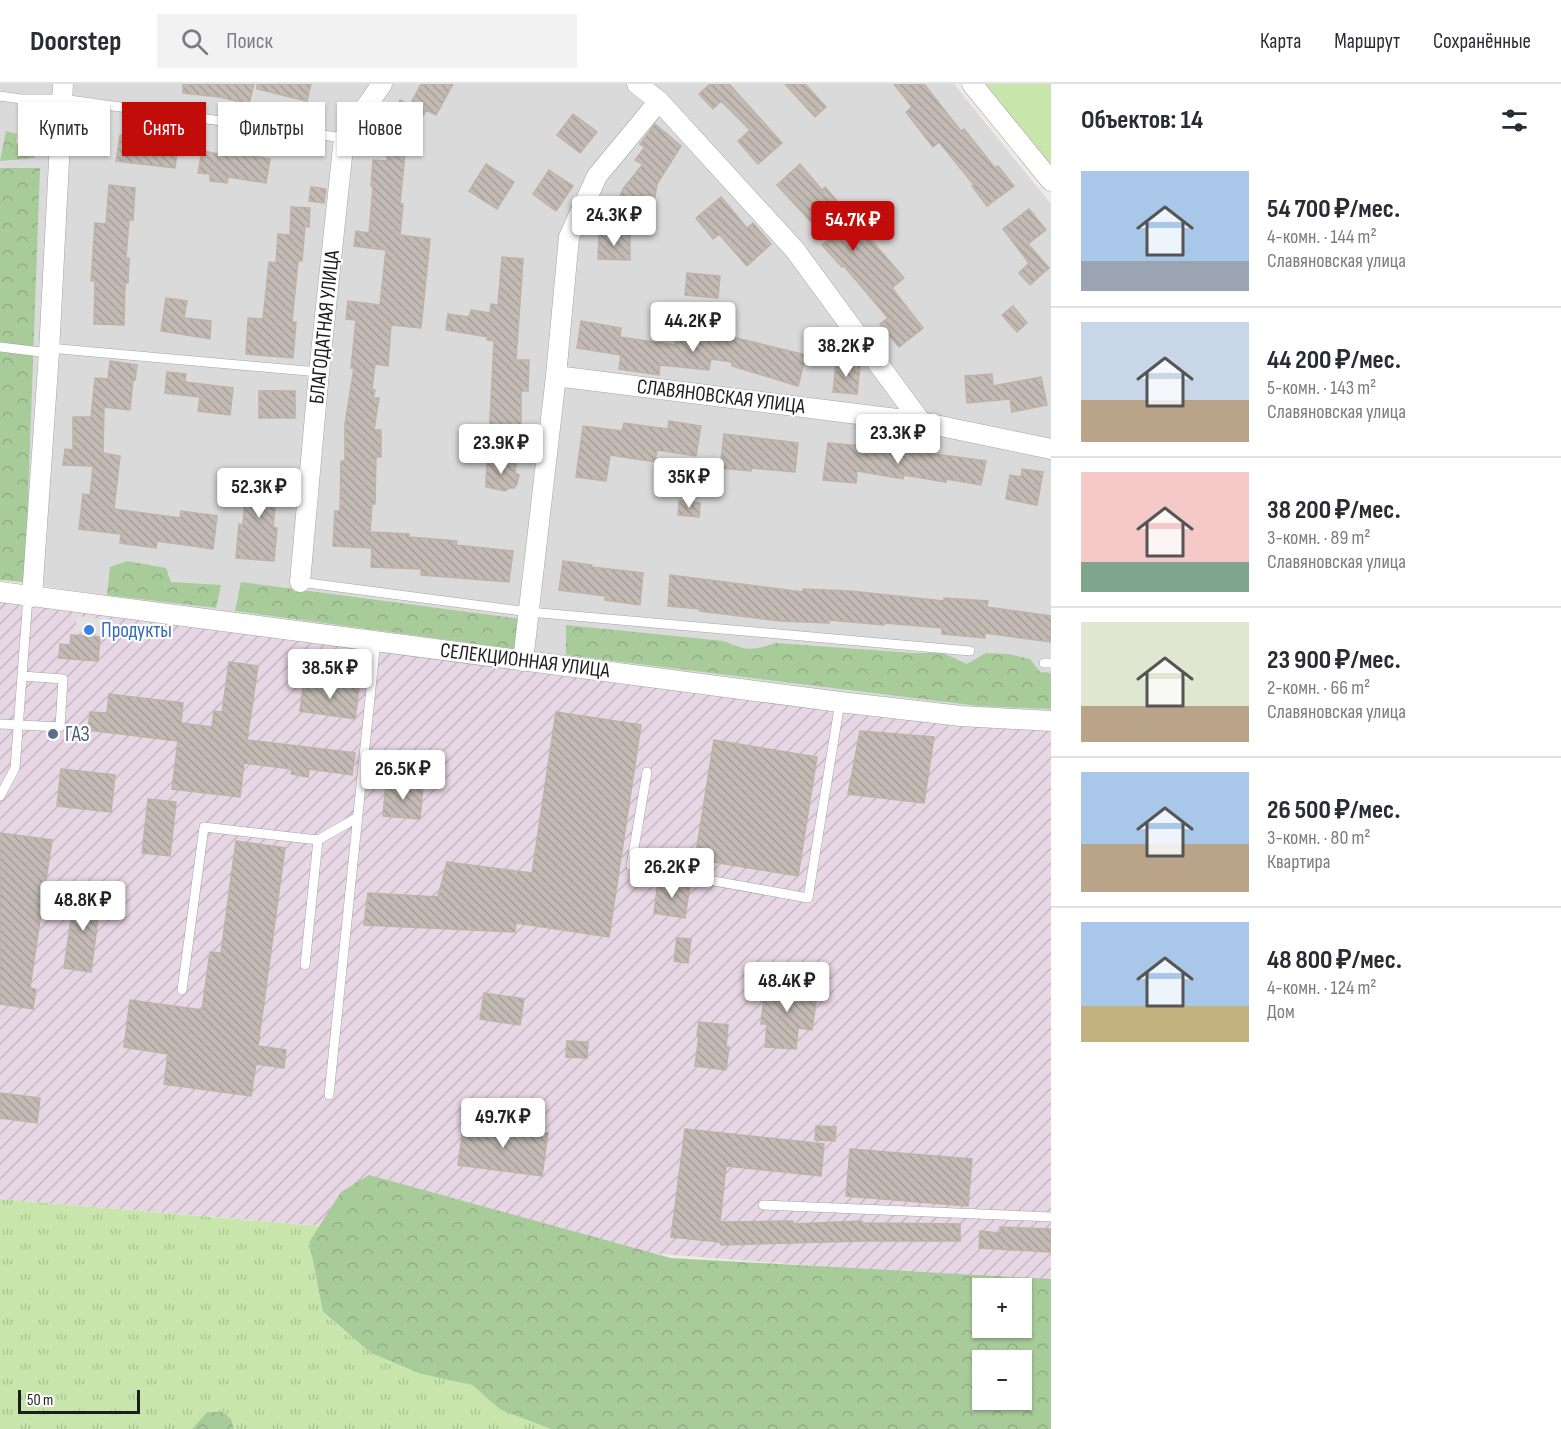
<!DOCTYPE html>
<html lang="ru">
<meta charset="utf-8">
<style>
:root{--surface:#fff;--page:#f2f2f3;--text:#2b2b33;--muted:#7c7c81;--line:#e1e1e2;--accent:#c10c09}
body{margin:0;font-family:"Sofia Sans Condensed",sans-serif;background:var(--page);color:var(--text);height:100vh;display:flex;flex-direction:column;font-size:22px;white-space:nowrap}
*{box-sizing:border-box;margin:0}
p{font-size:20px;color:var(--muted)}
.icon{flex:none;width:33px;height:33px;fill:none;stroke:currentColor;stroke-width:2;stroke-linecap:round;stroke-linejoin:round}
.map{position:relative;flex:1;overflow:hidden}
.panel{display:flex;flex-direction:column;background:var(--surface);width:510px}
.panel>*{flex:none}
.top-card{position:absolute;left:18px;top:18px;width:570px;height:54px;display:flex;gap:12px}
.buttons{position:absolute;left:972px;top:1194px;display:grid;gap:12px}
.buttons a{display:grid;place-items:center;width:60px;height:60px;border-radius:0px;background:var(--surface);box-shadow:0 2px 4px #0004;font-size:30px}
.scale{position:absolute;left:18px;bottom:15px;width:122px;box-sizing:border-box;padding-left:6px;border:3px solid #1d1d1d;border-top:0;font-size:16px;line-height:21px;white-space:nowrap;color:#1d1d1d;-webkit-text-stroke:4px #fff;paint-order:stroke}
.price{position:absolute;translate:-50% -51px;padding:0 14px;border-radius:6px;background:#fff;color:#222;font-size:20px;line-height:39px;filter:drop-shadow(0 2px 3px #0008)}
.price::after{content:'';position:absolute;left:50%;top:36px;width:18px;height:14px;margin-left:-9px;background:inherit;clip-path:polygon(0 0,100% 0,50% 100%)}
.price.on{background:var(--accent);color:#fff}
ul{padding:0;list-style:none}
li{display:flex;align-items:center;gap:18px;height:150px;padding:0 30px}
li+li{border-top:2px solid var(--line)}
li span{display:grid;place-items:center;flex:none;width:168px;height:120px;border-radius:0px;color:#555}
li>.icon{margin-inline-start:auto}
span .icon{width:72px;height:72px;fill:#fffc;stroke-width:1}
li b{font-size:26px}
h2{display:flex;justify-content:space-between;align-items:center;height:72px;padding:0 30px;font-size:26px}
.chip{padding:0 21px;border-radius:0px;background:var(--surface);box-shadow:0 2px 4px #0004;font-size:21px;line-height:54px}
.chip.on{background:var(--accent);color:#fff}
header{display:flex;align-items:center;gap:36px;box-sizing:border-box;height:84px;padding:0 30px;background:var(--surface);border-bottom:2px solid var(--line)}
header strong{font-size:28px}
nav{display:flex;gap:33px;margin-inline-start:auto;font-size:21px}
.search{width:420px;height:54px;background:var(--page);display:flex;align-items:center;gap:15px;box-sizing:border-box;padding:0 21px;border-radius:0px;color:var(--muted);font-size:22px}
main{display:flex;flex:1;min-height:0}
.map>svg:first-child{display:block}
.residential{fill:#dbdada}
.industrial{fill:url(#industrial-furrows)}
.grass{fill:url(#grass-tufts)}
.forest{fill:url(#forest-crowns);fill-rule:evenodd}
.garden{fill:#c8e6ab}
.parking{fill:#e1e1e1}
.building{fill:url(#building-back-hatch);stroke:#bfb2a7;stroke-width:1.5}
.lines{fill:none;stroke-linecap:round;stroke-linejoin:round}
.service-casing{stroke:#a4a4a4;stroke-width:10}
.minor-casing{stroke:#a4a4a4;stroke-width:21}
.service{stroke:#fff;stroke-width:9}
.minor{stroke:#fff;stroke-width:20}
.shop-dot{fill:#3f7fe0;stroke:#fff;stroke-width:2}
.service-dot{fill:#5c6f8a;stroke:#fff;stroke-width:2}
.labels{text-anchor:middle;stroke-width:4.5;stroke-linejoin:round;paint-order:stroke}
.street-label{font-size:21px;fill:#1d1d1d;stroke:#fff}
.shop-label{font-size:21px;fill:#366cbe;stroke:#fff;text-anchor:start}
.service-label{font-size:21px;fill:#4e5e75;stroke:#fff;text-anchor:start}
</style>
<header>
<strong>Doorstep</strong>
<div class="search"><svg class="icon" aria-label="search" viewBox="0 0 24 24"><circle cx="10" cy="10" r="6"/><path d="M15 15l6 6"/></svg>Поиск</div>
<nav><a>Карта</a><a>Маршрут</a><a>Сохранённые</a></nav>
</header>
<main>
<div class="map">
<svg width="1051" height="1345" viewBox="0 0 1051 1345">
<defs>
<pattern id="industrial-furrows" width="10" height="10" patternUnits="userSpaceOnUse" patternTransform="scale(1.5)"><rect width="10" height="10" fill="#e7d6e3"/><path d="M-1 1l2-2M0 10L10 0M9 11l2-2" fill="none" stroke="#c6b7c2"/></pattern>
<pattern id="grass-tufts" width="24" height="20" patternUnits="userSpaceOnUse" patternTransform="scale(1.5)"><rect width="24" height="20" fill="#c8e6ab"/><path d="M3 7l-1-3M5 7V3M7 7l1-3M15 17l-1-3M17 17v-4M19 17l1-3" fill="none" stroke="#abc593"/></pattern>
<pattern id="forest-crowns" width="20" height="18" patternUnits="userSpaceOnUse" patternTransform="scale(1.5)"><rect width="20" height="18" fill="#a8cb9a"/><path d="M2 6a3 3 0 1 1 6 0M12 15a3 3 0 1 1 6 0" fill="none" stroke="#90ae84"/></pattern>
<pattern id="building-back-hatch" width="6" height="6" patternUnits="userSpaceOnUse" patternTransform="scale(1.5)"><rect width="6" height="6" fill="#c2bab3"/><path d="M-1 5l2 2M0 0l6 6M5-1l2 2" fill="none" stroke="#a69f9a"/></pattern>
</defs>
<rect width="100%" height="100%" fill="#eeebe4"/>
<path class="residential" d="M0,0H954L1051,120V630L963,627L523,571L0,496Z"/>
<path class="industrial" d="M0,511L1051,640V1200L673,1171L0,1115Z"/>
<path class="grass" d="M0,1115L319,1142L309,1158L323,1229L371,1269L421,1290L472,1301L501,1326L551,1345H234L231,1335L223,1328H207L192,1345H0Z"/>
<path class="forest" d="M6,47L17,50L16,59L31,62L35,74L0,77Z
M0,84H40L25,498L0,496Z
M127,477L166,484L171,498L221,501L216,524L107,511L110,483Z
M241,498L521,535L516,565L235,527Z
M566,541L724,557C746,567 753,567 776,559L913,569H943L967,580L986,569L1008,570L1030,575L1040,588L1051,589V625L979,622L566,571Z
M369,1091L671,1174L1051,1195V1345H551L501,1326L472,1301L421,1290L371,1269L323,1228L309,1158L341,1108ZM982,1204H1022V1244H982ZM982,1276H1022V1316H982Z
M207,1328H223L231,1335L234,1345H192Z"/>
<path class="garden" d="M984,0H1051V85Z"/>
<path class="parking" d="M77,532L110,536L109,551L75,548Z"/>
<path class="building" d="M183,0H254L249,20L220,13L183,9Z
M257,0H311L307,17L257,5Z
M421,0H453L436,31L426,26L410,58L385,45L400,16L410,21Z
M710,0H729L782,59L758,80L738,57L750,46L721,17L713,25L699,10Z
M785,0H805L826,23L815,33Z
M894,0H924L961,47L964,45L995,84L998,82L1014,102L987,122L972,102L974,101L939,58L933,63L906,28L912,23Z
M573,30L597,48L580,69L557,51Z
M655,40L681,62L657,100L653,126L645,137L617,120L623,105L643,80L635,76L645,63L640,60Z
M120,51L161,57V52L179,54L175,84L116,77Z
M202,67L236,73L237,69L270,75L266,99L228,93L227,99L210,97V90L198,89Z
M387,68L405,69L400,120H403L400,151L430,155L421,244L391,241L388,282L375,280L372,306H375L373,314H379L374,346H381V373H376L375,420H372L370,448L409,450V453L457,457L456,461L513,467L509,498L421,491V485L371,483L372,464L333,462L335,427H340L341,377H345V340L354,284H351L356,236L346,235L348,217L380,221L386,166L354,162L356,147L369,149L373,102H371L373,76L387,77Z
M486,80L514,98L497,125L469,107Z
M800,80L822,106L825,103L904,194L892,204L923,244L899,263L880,240L888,234L844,182L842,183L822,161L828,156L777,101Z
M549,86L573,102L556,127L533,110Z
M109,101L135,104L133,136H129L126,174H129L128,199H125L124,241L94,240L95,197H91L95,139L106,140Z
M311,103L326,105L324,119L309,117Z
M721,113L747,144L753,139L771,160L747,182L719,150L713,155L696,134Z
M291,123L310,124L309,143L305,142L302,177H298L292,238H296L293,274L246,270L248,234L263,235L269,178L276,179L278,150L290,151Z
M1029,125L1046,146L1028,160L1049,184L1030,201L1019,189L1029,179L1003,145Z
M599,149L630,150V176L598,175Z
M502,173L523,175L516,276H529L528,307H521V355L489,354L494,257L487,256L488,253L446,246L448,230L469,233L471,226L490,229L491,220L498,221Z
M687,189L720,192L718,214L685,211Z
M166,214L187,217L184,234L211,237L210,255L161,247Z
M1013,222L1027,239L1017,248L1002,231Z
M581,237L621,244L620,253L675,261L676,248L712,252V248L806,271L798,302L732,282V278L711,275L709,286L660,281L659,291L619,285L621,271L577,264Z
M110,277L137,281L135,296H133L130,326L104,323L103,369L120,372L114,425L180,434L181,427L217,432L213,465L157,457L156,464L120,459L121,450L79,445L83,410L90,411L93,382L63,381L65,365L73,366V333H91L95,294L108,295Z
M836,278L860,281L857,310L833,308Z
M167,288L186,290L185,298L233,304L230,331L198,327L200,313L165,309Z
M992,290L993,302L1041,293L1047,321L1012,328L1010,315L967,319L965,292Z
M259,307H295V334H259Z
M669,337L701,342L696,372L657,366L655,378L610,371L606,397L576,393L583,342L622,347L624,339L668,345Z
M724,350L798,359L795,388L751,384V387L720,384Z
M828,359L874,363L919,370L920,368L986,377L981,401L946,395V398L904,391L903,395L857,387L856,399L823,396Z
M487,375L516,379L515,389L519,391L517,400L514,404H509L505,407L486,403Z
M1022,385L1043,388L1037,421L1006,415L1010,391L1021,393Z
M247,388L278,391L273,443L277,444L274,477L236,474L239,440L243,441Z
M679,417L700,419L699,433L678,431Z
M563,477L592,481L591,483L643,489L640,521L605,516V512L559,506Z
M670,491L803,508V505L850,507L944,517V514L988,517L987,523L1051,532V558L985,549V554L942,550V544L885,539L884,541L829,536V539L781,537L700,527V525L668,522Z
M71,551L100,553L98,577L59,574L60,560L70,561Z
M229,578L258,582L247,656L355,669L352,691L309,685L308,693L291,690L292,685L244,679L240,713L172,705L178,657L88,646L90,628L107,629L109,610L183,619L181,639L212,643L214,627L222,628Z
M304,596L359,604L355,635L300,627Z
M556,628L641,641L609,853L516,839L515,848L364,841L368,809L438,813L447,778L532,789Z
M860,647L934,653L924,719L848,710Z
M714,656L817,673L798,792L695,775Z
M61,685L115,691L111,728L57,722Z
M386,698L423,702L420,735L383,732Z
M148,715L176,718L170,772L142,769Z
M0,749L52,756L30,904L36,905L33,925L0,920Z
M236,757L285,764L258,962L286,966L284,984L256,980L251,1012L164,1000L168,970L124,963L130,916L202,926L210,868L221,869Z
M658,797L690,802L685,834L654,829Z
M75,808L101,811L91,888L64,884Z
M677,854L691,855L688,879L674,877Z
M766,897L818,904L812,946L798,944L796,965L765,963L767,940H761Z
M484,909L524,915L520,941L480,935Z
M699,938L728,941L726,963H729L726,986L695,982L699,952H697Z
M567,957L588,958L587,974L566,973Z
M0,1009L40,1014L37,1039L0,1034Z
M464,1038L548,1049L542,1092L458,1081Z
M816,1042L836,1043L835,1057L815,1056Z
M685,1045L824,1060L821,1092L726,1082L720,1138L793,1137V1140L862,1137V1139L960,1140V1157H862L721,1161L720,1158L671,1153Z
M850,1065L972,1075L968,1122L846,1112Z
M1000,1143L1051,1145V1168L979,1164L980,1147L1000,1149Z"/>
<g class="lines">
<g class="service-casing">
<path id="service" d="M0,12L21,15H62L344,54
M0,263L49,269
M49,264L319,288
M300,498L529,528L970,567
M1044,579H1051
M0,640L60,643L63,595L22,592
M647,688L631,782L808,814L840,618
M0,712L15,684L28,513
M305,881L318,756L358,733
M182,906L204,743L318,756
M329,1011L376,556
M763,1121L1051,1133"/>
</g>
<g class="minor-casing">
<path id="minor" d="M637,0L659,17L795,166L921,338
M972,0L1051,97
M556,292L921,338L1051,365
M300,498L319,288L344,54L382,0
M0,508L840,618L961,632L1051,637
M32,513L49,269L63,0
M523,577L556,292L569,153L597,92L659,17"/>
</g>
<use href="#service" class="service"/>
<use href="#minor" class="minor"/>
</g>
<circle class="shop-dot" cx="89" cy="546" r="6"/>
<circle class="service-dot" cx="53" cy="650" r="6"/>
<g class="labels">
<g class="street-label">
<text transform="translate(324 243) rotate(-84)" y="7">БЛАГОДАТНАЯ УЛИЦА</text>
<text transform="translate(721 312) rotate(7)" y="7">СЛАВЯНОВСКАЯ УЛИЦА</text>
<text transform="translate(525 576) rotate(7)" y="7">СЕЛЕКЦИОННАЯ УЛИЦА</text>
</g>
<g class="shop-label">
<text x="101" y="553">Продукты</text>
</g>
<g class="service-label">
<text x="65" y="657">ГАЗ</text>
</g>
</g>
</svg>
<div class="buttons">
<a>+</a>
<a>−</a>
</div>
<div class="scale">50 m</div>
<b class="price" style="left:614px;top:163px">24.3K ₽</b>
<b class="price on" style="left:853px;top:168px">54.7K ₽</b>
<b class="price" style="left:693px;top:269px">44.2K ₽</b>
<b class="price" style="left:846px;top:294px">38.2K ₽</b>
<b class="price" style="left:898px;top:381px">23.3K ₽</b>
<b class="price" style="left:501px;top:391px">23.9K ₽</b>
<b class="price" style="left:689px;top:425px">35K ₽</b>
<b class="price" style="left:259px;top:435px">52.3K ₽</b>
<b class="price" style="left:330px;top:616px">38.5K ₽</b>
<b class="price" style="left:403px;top:717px">26.5K ₽</b>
<b class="price" style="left:672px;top:815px">26.2K ₽</b>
<b class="price" style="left:83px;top:848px">48.8K ₽</b>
<b class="price" style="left:787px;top:929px">48.4K ₽</b>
<b class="price" style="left:503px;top:1065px">49.7K ₽</b>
<div class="top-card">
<a class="chip">Купить</a>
<a class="chip on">Снять</a>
<a class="chip">Фильтры</a>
<a class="chip">Новое</a>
</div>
</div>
<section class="panel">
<h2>Объектов: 14<svg class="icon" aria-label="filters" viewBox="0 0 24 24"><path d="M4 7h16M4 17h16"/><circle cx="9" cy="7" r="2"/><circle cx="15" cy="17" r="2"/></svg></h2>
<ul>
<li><span style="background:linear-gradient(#a9c7e8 75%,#9aa5b1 0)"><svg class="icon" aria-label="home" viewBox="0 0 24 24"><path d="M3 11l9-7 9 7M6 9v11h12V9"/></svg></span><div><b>54 700 ₽/мес.</b><p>4-комн. · 144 m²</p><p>Славяновская улица</p></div></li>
<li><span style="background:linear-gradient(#c9d6e8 65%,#b9a48a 0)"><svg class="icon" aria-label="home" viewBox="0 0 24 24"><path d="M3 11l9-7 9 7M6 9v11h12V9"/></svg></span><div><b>44 200 ₽/мес.</b><p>5-комн. · 143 m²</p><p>Славяновская улица</p></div></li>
<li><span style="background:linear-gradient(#f6c9c9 75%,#7fa58c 0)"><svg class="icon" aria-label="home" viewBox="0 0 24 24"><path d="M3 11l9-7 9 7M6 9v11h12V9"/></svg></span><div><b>38 200 ₽/мес.</b><p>3-комн. · 89 m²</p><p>Славяновская улица</p></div></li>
<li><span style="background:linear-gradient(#dfe7d0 70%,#b9a48a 0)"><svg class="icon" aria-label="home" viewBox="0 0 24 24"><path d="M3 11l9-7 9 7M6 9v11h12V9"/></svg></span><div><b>23 900 ₽/мес.</b><p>2-комн. · 66 m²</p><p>Славяновская улица</p></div></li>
<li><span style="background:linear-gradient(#a9c7e8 60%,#b9a48a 0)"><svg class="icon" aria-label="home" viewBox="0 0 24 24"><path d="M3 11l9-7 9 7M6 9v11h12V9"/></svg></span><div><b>26 500 ₽/мес.</b><p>3-комн. · 80 m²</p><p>Квартира</p></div></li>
<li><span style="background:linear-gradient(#a9c7e8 70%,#c2b280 0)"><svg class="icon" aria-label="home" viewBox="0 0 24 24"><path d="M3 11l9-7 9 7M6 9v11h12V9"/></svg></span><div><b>48 800 ₽/мес.</b><p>4-комн. · 124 m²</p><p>Дом</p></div></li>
</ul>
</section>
</main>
